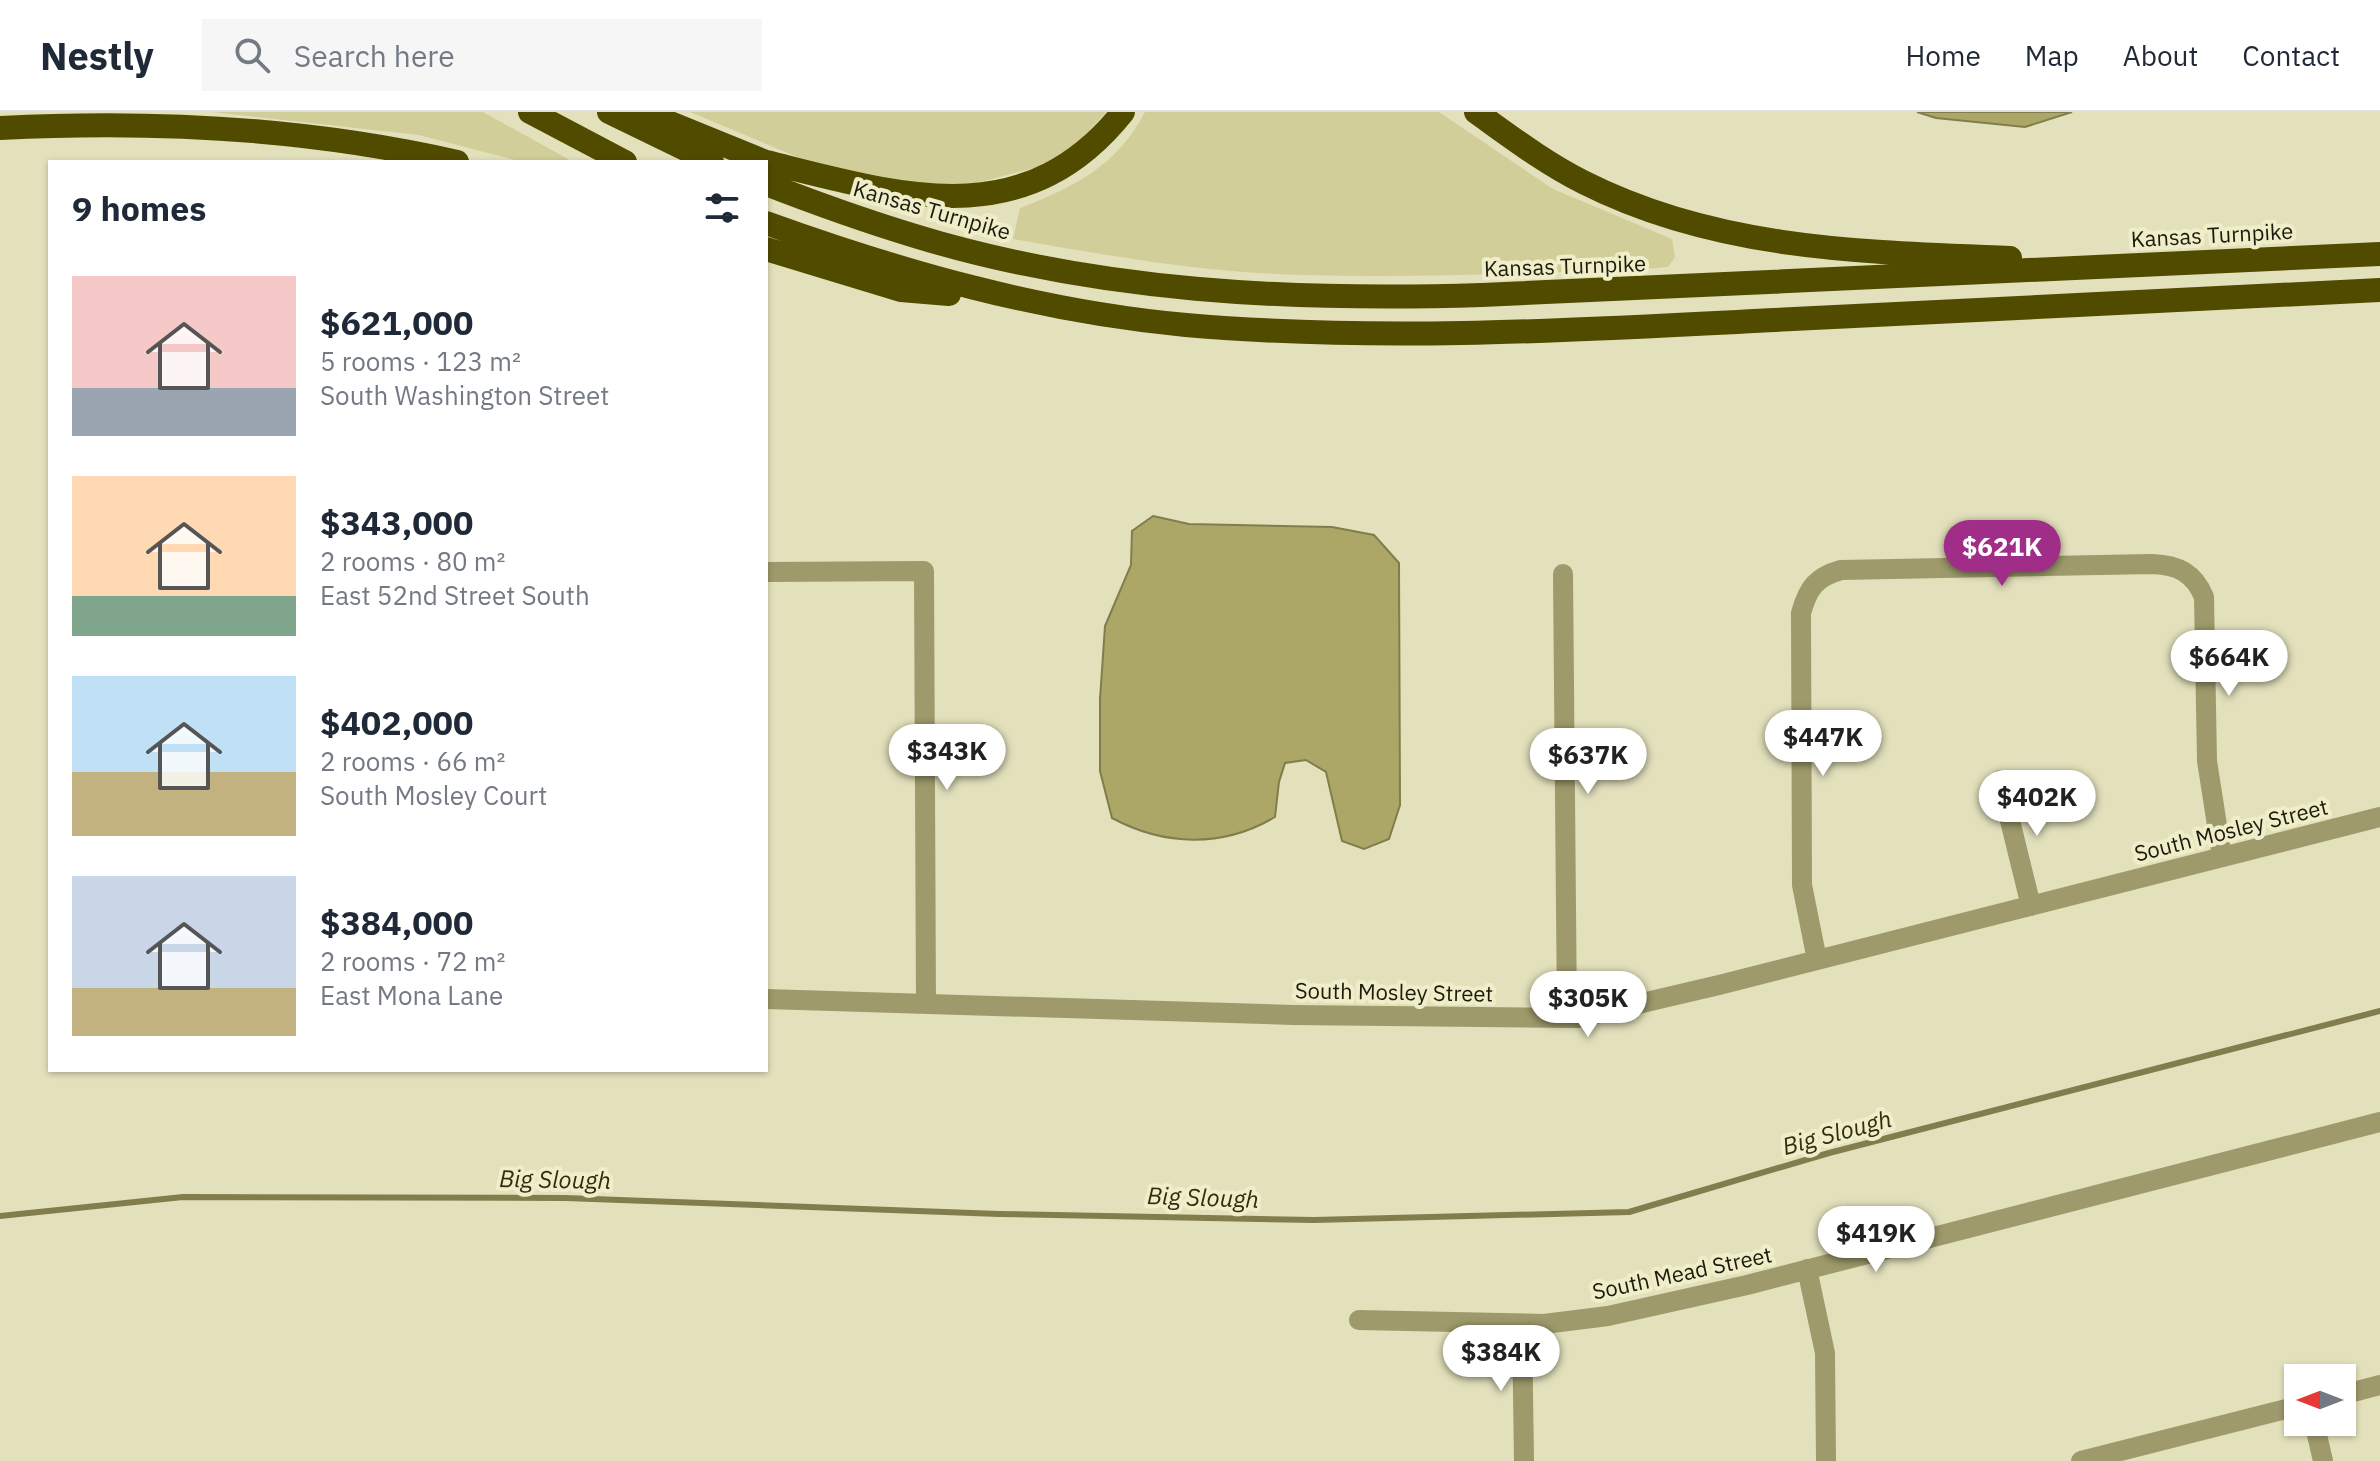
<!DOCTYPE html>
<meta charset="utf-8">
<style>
:root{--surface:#fff;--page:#f6f6f7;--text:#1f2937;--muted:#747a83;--line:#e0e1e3;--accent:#a02e89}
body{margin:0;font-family:"IBM Plex Sans",sans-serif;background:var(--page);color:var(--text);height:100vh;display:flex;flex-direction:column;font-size:30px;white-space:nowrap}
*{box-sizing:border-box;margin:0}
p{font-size:26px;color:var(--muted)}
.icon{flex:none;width:44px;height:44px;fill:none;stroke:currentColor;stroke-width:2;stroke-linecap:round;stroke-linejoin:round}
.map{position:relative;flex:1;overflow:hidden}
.sheet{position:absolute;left:48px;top:48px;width:720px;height:912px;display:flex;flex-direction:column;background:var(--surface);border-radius:0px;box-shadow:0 2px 6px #0004}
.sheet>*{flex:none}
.needle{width:52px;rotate:270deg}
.buttons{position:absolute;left:2284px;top:1252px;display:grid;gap:16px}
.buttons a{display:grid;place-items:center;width:72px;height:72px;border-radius:0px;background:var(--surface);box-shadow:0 2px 6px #0004;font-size:40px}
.price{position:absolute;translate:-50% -68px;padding:0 18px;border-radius:28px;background:#fff;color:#222;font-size:26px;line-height:52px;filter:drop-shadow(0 2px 4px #0008)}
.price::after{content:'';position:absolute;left:50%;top:48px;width:24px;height:18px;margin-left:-12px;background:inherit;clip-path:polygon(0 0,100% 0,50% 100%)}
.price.on{background:var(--accent);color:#fff}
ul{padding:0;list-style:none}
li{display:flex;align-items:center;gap:24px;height:200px;padding:0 24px}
li span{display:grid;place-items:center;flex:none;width:224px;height:160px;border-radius:0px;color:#555}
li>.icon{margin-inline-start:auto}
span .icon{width:96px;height:96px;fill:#fffc;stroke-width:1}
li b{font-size:34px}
h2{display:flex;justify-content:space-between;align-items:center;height:96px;padding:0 24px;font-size:34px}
header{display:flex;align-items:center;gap:48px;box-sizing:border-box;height:112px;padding:0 40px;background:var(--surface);border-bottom:2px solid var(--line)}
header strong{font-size:38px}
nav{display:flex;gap:44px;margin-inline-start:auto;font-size:28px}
.search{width:560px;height:72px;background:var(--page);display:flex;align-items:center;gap:20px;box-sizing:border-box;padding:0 28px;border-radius:0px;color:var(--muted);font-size:30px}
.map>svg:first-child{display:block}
.green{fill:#d2ce99}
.water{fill:#aca767;stroke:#817d4c;stroke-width:2}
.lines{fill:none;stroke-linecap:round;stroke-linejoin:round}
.stream{stroke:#817d4c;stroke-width:6}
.minor{stroke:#9e9a6b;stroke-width:20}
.motorway{stroke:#514b00;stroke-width:24}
.labels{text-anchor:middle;stroke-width:8;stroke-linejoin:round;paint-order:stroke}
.street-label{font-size:22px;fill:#1c1b0e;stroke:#f0eec9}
.water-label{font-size:24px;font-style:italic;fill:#302d10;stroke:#f0eec9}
</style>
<header>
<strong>Nestly</strong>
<div class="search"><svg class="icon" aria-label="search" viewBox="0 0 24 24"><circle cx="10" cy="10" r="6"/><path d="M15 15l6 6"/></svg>Search here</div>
<nav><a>Home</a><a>Map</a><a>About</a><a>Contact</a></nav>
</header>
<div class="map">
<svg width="2380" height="1349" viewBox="0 0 2380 1349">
<rect width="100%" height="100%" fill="#e3e1bc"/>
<path class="green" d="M212,0H483L568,47V50H522L419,23Z
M690,0H1106L1073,36L1046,53L964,74L900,71L797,45Z
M1145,0H1439L1553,77L1672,127L1675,145L1668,155L1645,157C1531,161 1417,166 1304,163C1206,161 1109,144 1013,127L1020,96C1073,76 1118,53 1145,0Z"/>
<path class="water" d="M1917,0H2072L2025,15L1936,6Z
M1153,404L1189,412L1332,415L1374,423L1399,451L1400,693L1389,727L1364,737L1342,729L1326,660L1306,648L1285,651L1279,670L1275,705C1223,736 1164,734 1112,706L1100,659V587L1105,514L1131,453L1132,419Z"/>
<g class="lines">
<path class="stream" d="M0,1104L183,1085L565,1086L999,1102L1314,1108L1629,1100L1829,1041L2380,899"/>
<path class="minor" d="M766,460L924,459L926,892
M1563,462L1567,906
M2000,668L2031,794
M1817,848L1802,773L1801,501C1808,476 1816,465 1841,458L2153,452C2178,453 2194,461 2204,485L2207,649L2222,745
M766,887L1294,903L1578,906L1719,873L2380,705
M1807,1157L1825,1241L1826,1349
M1359,1208L1544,1212L1608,1204L1747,1173L2380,1010
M1522,1212L1524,1349
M2342,1283L2380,1273
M2314,1310L2323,1349
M2081,1349L2298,1294"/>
<path class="motorway" d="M530,0L625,50
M609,0L712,50
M643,0L766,50
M1476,0C1511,25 1545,51 1583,70C1717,138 1864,140 2010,146
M0,16C152,8 307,16 457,50
M766,50C899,83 1024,124 1123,0
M766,72C815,91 865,109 915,124C1098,180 1292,189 1482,183L2380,142
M766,111C902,160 1042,200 1186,213C1383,230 1579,218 1775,208C1977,198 2178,188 2380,178
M766,137L901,178L949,182"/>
</g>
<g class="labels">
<g class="street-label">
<text transform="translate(932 98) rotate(16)" y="8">Kansas Turnpike</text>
<text transform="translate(2212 123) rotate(-3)" y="8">Kansas Turnpike</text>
<text transform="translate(1565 154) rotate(-2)" y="8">Kansas Turnpike</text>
<text transform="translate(2231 718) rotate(-14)" y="8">South Mosley Street</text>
<text transform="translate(1394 880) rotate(1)" y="8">South Mosley Street</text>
<text transform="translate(1682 1161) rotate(-12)" y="8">South Mead Street</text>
</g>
<g class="water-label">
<text transform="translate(1837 1021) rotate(-15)" y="8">Big Slough</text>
<text transform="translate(555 1068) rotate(1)" y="8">Big Slough</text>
<text transform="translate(1203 1086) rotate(2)" y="8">Big Slough</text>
</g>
</g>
</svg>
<div class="buttons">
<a><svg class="needle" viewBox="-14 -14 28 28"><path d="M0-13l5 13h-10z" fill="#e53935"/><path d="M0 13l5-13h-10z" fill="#747a83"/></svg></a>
</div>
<b class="price on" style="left:2002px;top:476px">$621K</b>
<b class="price" style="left:2229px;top:586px">$664K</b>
<b class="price" style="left:1823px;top:666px">$447K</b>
<b class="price" style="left:947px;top:680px">$343K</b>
<b class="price" style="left:1588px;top:684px">$637K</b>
<b class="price" style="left:2037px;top:726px">$402K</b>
<b class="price" style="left:1588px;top:927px">$305K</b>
<b class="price" style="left:1876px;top:1162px">$419K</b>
<b class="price" style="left:1501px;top:1281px">$384K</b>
<section class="sheet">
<h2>9 homes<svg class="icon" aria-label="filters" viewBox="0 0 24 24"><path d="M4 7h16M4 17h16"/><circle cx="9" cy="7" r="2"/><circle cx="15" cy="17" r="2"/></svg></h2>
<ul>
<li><span style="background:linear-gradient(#f6c9c9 70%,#9aa5b1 0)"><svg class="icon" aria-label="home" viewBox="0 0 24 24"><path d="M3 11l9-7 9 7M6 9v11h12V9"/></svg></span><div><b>$621,000</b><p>5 rooms · 123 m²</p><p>South Washington Street</p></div></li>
<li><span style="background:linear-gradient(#ffd9b3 75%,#7fa58c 0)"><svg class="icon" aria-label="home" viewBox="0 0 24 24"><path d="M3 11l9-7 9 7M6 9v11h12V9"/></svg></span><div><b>$343,000</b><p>2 rooms · 80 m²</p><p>East 52nd Street South</p></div></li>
<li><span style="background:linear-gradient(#bfe0f5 60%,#c2b280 0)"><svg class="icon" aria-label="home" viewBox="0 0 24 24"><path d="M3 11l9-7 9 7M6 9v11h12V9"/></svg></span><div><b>$402,000</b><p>2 rooms · 66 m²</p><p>South Mosley Court</p></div></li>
<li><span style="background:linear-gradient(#c9d6e8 70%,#c2b280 0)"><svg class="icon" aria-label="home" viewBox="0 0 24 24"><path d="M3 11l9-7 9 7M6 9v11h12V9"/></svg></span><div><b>$384,000</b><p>2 rooms · 72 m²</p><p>East Mona Lane</p></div></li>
</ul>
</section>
</div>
